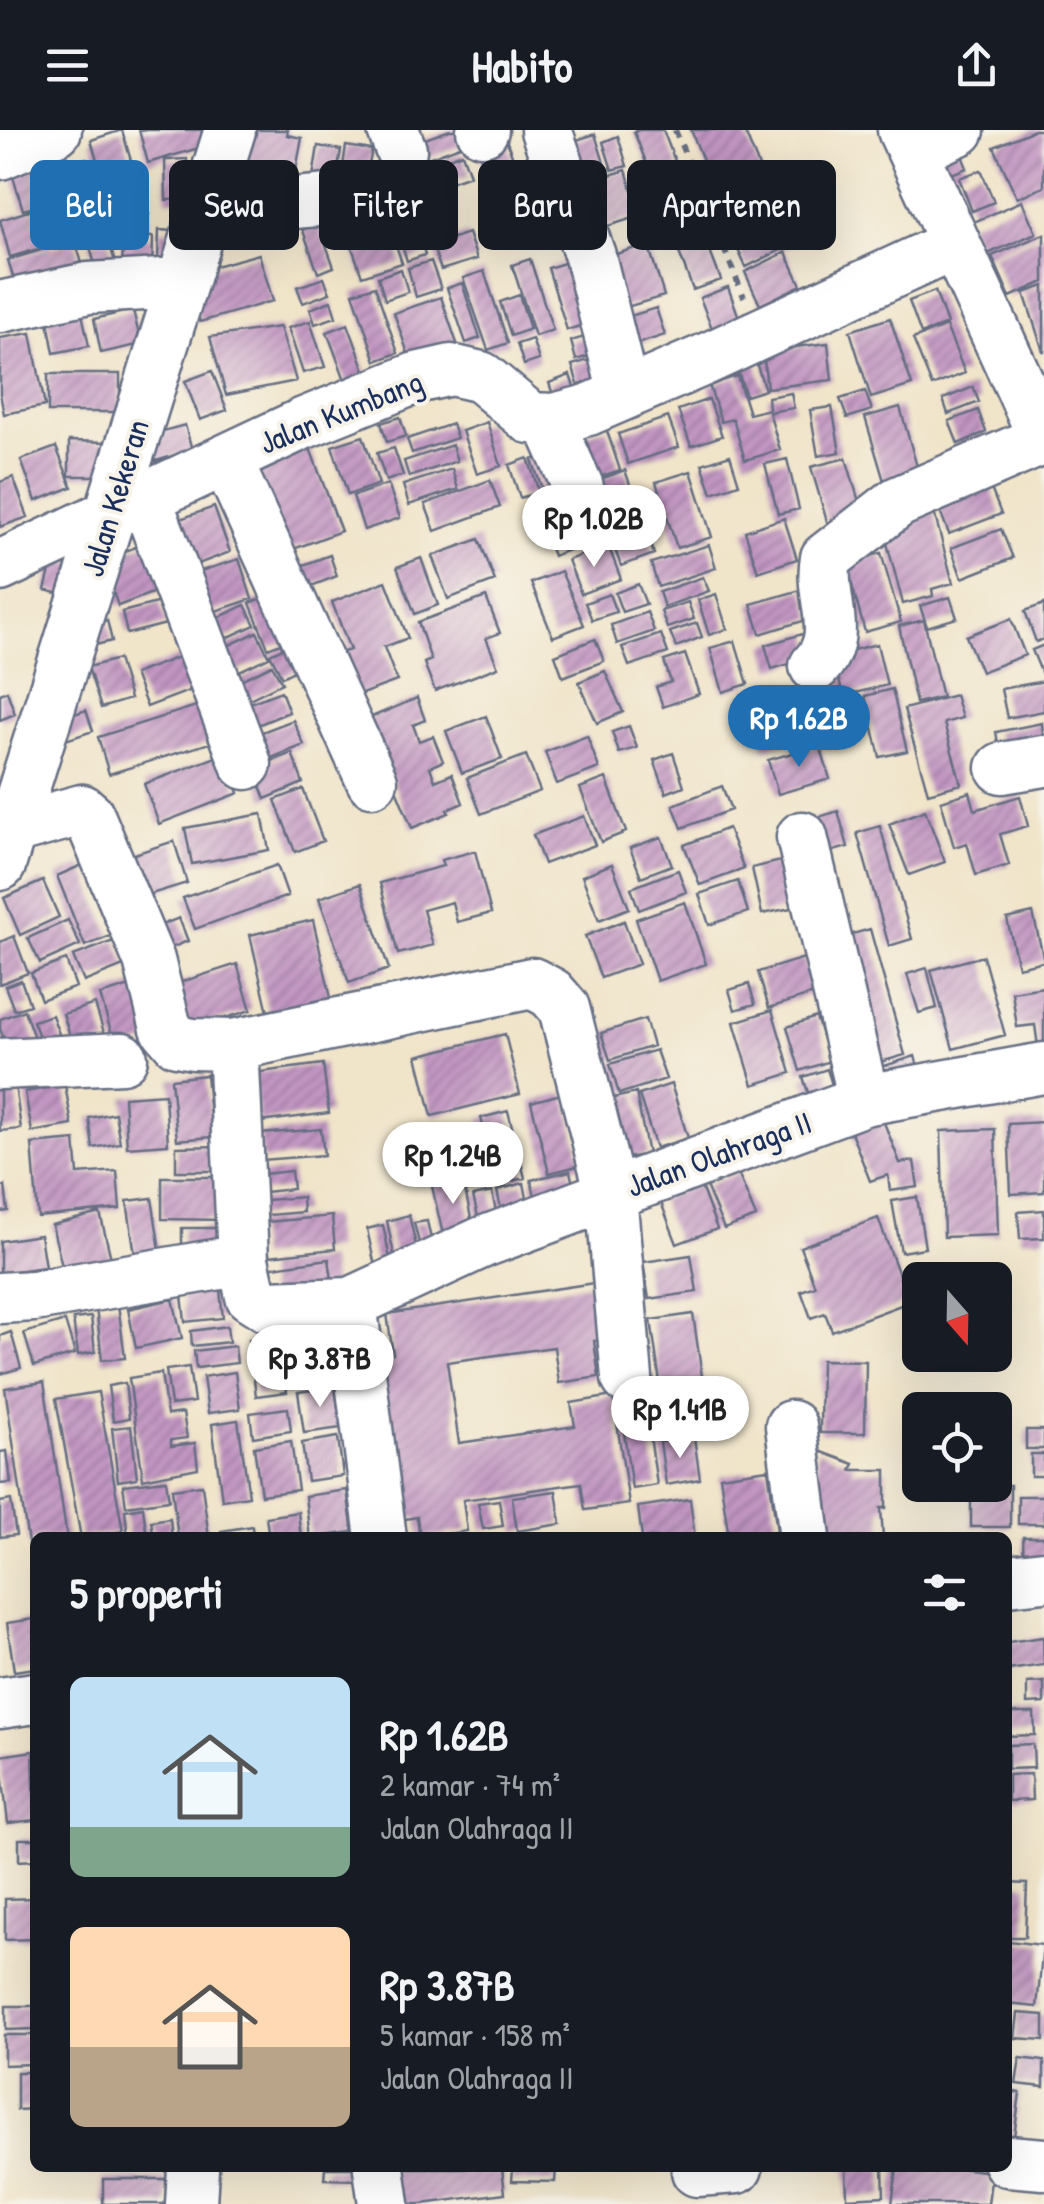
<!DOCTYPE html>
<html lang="id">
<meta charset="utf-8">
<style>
:root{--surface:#171b24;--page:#242831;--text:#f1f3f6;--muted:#9ea1a6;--accent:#1f6fb2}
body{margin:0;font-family:"Patrick Hand",sans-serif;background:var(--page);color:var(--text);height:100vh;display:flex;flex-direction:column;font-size:38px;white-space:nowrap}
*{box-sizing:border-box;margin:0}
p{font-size:32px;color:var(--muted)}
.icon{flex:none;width:55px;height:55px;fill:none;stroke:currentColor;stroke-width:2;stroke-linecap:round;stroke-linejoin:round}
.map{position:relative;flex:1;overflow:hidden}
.details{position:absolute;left:30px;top:1402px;width:982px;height:640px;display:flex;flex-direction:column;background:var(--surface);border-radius:15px;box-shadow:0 10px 40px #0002}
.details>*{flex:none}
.guide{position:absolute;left:30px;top:30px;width:985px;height:90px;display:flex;gap:20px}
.needle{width:65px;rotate:160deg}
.tools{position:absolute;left:902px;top:1132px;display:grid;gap:20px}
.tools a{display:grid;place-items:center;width:110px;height:110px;border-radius:15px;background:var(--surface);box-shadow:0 10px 40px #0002;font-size:50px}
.price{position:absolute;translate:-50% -85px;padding:0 22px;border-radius:35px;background:#fff;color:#222;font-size:32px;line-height:65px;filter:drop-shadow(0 2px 5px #0008)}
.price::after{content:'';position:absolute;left:50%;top:60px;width:30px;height:22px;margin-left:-15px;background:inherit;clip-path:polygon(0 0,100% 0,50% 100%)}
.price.on{background:var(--accent);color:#fff}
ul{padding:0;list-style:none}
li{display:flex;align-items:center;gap:30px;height:250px;padding:0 40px}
li span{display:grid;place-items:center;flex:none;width:280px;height:200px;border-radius:15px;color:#555}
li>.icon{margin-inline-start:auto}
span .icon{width:120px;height:120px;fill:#fffc;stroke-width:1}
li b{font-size:42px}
h2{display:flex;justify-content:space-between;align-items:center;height:120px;padding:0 40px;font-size:42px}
.chip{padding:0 35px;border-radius:15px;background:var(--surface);box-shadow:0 10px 40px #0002;font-size:35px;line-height:90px}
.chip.on{background:var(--accent);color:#fff}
header{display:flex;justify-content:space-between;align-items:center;height:130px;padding:0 40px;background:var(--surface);font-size:45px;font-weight:700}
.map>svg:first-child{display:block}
.building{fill:url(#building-hatch)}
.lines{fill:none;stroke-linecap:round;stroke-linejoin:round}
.minor-casing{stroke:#666e83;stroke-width:55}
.path{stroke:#666e83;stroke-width:6;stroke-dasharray:8 8;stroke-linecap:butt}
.minor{stroke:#fff;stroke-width:50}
.labels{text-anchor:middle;stroke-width:8;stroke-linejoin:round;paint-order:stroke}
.street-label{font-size:32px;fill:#1b2f5e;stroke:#f7f3e8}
</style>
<header><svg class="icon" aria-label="menu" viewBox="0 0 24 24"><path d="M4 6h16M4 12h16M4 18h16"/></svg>Habito<svg class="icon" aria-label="share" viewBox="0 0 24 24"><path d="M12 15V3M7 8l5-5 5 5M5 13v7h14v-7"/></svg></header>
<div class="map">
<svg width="1044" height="2074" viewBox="0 0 1044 2074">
<defs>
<pattern id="building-hatch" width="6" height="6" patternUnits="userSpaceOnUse" patternTransform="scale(2.5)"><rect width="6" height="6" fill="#c296c2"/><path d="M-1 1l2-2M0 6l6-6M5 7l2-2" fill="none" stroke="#9d7ba1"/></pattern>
</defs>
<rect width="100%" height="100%" fill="#f7f3e8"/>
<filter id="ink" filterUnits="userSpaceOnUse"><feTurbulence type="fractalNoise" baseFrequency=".01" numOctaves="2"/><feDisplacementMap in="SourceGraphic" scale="20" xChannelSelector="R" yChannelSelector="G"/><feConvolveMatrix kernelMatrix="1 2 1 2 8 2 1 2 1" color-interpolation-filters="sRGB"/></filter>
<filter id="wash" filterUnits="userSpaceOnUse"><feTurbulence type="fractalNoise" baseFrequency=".0048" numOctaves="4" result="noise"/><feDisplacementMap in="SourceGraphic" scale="40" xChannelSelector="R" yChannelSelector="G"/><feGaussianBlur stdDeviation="2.25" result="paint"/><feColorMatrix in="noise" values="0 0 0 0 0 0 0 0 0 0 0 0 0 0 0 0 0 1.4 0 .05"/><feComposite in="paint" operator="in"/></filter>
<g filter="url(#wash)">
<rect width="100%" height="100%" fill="#f0e4c9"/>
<g id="blocks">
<path class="building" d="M122,0L131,31L100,40L91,10Z
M139,0H201L206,16L148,33Z
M248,0H288L287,5L302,8L296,40L242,29Z
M450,0H458L463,15L417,32L411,14Z
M639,0H663L690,70L665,80L634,2Z
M691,0H744L771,66L724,84Z
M1034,0H1041L1044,6V57L1017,68L994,17Z
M504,4L513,28L485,39L476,16Z
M595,4L607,43L573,53L561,15Z
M618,6L627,36L612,40L603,12Z
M318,16L341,20L333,66H310Z
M346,16L372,20L363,63L339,62Z
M959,18L967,38L938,49L930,30Z
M462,23L470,45L413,65L405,44Z
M86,28L95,61L65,70L56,37Z
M187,29L189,69L166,70L165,30Z
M45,34L55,71L23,80L12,43Z
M525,39L528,58L487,63L484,44Z
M626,40L640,86L592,101L578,55Z
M981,40L994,72L972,81L959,48Z
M113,58L142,60V77L112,75Z
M528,64L532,99L489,105L484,71Z
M1022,71L1036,103L983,126L969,94Z
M100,72L109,104L78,113L69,82Z
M311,73L334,137L318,143L295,78Z
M41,77L52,115L10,127L0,90Z
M411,80L425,125L407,131L393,86Z
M121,82L149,84L148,100L121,99Z
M777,86L791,115L746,137L732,107Z
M697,88L721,150L693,160L670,98Z
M389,95L402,133L362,146L349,109Z
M159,100L174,101L173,131L158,130Z
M468,103L477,129L441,140L432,115Z
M1044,104V152L1010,167L992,126Z
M123,106L153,107L152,142L122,141Z
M108,108L118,143L99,148L89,114Z
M75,110L84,140L17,160L8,130Z
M648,114L664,166L610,182L594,131Z
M786,122L801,155L760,175L745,142Z
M259,124L273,171L200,192L186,144Z
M580,128L600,190L567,200L548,138Z
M530,129L553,200L535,206L512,135Z
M431,131L441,159L416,167L408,138Z
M401,139L408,162L385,170L378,147Z
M484,141L508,213L488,220L463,148Z
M324,148L330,163L303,173L297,157Z
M462,153L480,208L466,213L447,158Z
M375,156L398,223L376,231L353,163Z
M1044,156V221H1043L1024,163Z
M728,157L742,196L715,206L700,168Z
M935,161L947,194L921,204L909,171Z
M519,165L530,199L511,206L500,172Z
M441,167L462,228L415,244L394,183Z
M331,171L336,187L315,194L310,179Z
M656,178L665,205L622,219L614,191Z
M81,179L89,216L54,223L47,186Z
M133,180L141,214L101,223L94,189Z
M890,188L912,255L871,268L850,201Z
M310,191L325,237L303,243L288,198Z
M348,194L369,251L348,258L327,202Z
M946,196L965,243L932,256L913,209Z
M280,197L296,251L226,265L210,207Z
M31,203L45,276L4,284L0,264V208Z
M597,203L603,222L576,230L571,211Z
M532,209L539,230L524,235L517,214Z
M828,213L832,250L767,258L763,221Z
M602,226L612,258L582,267L572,235Z
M755,229L765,260L746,266L736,235Z
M212,241L227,280L200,290L185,251Z
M48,244H120V282H48Z
M570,245L578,269L557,277L549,253Z
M737,246L749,284L769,279L768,267L791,263L794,278L769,282L780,320L745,330L733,289L721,292L709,255Z
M973,257L979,272L948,284L943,269Z
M865,261L872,280L847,288L840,269Z
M709,269L722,306L691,316L678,280Z
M832,277L840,322L818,326L810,280Z
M900,277L921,351L887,361L865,287Z
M978,280L986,302L958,314L949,291Z
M400,287L406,306L387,312L381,293Z
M668,287L679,317L628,334L618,304Z
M487,292L501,336L477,344L462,301Z
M452,294L457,308L412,323L407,309Z
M185,295L192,320L156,331L148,305Z
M606,298L620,340L590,350L576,309Z
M363,306L379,354L348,365L332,316Z
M69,311L111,312L110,346H69Z
M308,313L341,401L286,422L254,333Z
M452,315L457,331L409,347L404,331Z
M56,317L72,357L36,371L21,330Z
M394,318L403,345L386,351L377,323Z
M560,320L572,358L545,367L532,330Z
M730,325L739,354L712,363L702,334Z
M528,328L539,362L520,368L509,335Z
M846,328L865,392L830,402L811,337Z
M787,329L799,379L778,384L765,334Z
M452,339L458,359L409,375L403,355Z
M625,340L636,372L605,384L593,352Z
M691,341L712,407L677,418L656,352Z
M13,347L28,387L0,397V352Z
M490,350L500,377L435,401L425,374Z
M388,354L400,388L364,400L353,366Z
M990,356L1001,384L949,404L938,376Z
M931,371L953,453L932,459L933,466L903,474L882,394Z
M564,375L570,390L548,398L543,383Z
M214,377L230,422L177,442L160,396Z
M632,378L639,397L614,407L606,387Z
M599,385L606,401L592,407L586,390Z
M784,388L797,429L758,442L745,401Z
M578,395L585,414L553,426L546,407Z
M1001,399L1013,428L962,448L951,418Z
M647,404L654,424L621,436L614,417Z
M479,409L495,451L448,469L432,426Z
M149,412L165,458L118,476L102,430Z
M608,415L621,449L581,464L568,430Z
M709,415L716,438L658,457L651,433Z
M881,423L901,492L865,502L846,433Z
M330,425L337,446L291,464L282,443Z
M421,428L438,475L415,484L397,437Z
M53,429L77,435L69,466L45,460Z
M239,429L252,469L204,485L191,444Z
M561,441L584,495L553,507L531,453Z
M703,447L709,461L664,477L659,462Z
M386,451L408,508L384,517L397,551L359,565L344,539L348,537L343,522L350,520L332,472Z
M638,454L646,474L622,482L615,463Z
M804,459L813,488L760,504L751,474Z
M276,463L294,508L268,518L250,473Z
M609,464L616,482L592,490L585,473Z
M716,464L727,499L709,505L698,470Z
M486,467L500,503L486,508L498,537L435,561L424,533L431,530L418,492Z
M950,467L957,488L927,497L920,476Z
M160,472L166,494L127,504L122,482Z
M688,472L694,489L667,498L661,481Z
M1044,474V509L1036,512L1025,481Z
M245,475L255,495L218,512L209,492Z
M647,482L654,501L617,514L611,495Z
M1011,489L1025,525L981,542L966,506Z
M107,490L112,511L79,519L74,499Z
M924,490L942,567L916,573L899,496Z
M697,493L702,507L676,517L670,502Z
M257,502L269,527L229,546L217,521Z
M809,502L816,526L772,539L765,515Z
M661,504L668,523L629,536L622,517Z
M595,509L604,531L563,547L555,525Z
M735,511L748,554L723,562L710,518Z
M295,512L305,535L282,547L270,524Z
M877,514L887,555L843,566L833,525Z
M1044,515V549L1032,520Z
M685,524L699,564L663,577L656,557L671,552L664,531Z
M181,526L194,559L147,577L134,544Z
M118,529L130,569L101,578L88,537Z
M272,535L282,553L239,574L230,555Z
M605,541L623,582L597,593L579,552Z
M1044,551V581L1007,588L1001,559Z
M892,559L907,621L880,627L865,566Z
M7,561L15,584L0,590V564Z
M281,561L289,582L250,598L242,576Z
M812,561L823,600L796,607L785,569Z
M955,565L962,588L944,593L961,654L928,663L904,579Z
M417,568L425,590L413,595L419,611L433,606L443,631L430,637L435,651L452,644L463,673L447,680L449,683L412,698L367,589Z
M858,570L865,591L835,600L828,579Z
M199,575L210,613L109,644L98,607Z
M781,575L792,611L765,619L754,582Z
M86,580L93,601L66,610L60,589Z
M486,586L502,629L462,643L446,601Z
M293,590L304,615L259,633L249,607Z
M1042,593L1044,621L1001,629L996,602Z
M629,596L637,618L619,623L612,602Z
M587,606L599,638L557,654L545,622Z
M820,615L830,649L778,664L768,630Z
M292,623L303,653L265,669L253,638Z
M673,623L684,656L666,663L654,630Z
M224,624L239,663L159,694L144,654Z
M526,625L540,661L481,684L467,648Z
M606,648L626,702L601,712L580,658Z
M722,656L731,680L682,698L673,675Z
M303,659L323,711L295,722L275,670Z
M970,662L975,680L1020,666L1028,696L1000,704L1009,735L976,745L967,713L954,717L941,671Z
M925,680L945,732L909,745L889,694Z
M838,681L848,717L816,726L806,691Z
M262,684L269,720L192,734L185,698Z
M584,686L595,715L544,734L533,705Z
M880,696L912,809L889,816L857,703Z
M728,698L744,739L700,755L684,715Z
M661,707L672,735L641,747L630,718Z
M174,711L187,753L135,769L122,728Z
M475,721L491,783L457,792L452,772L423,780L433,815L398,824L380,753L443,736L441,730Z
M785,730L796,777L762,784L752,738Z
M612,734L629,778L599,790L582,746Z
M82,735L111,806L85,816L57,746Z
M277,735L288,766L195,799L183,768Z
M678,740L686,762L639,780L631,758Z
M43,751L59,787L20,805L4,768Z
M738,751L748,782L709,795L699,764Z
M360,754L389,839L349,853L319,768Z
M685,772L706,834L657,851L636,789Z
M1033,783L1044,831L1018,837L1007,789Z
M179,788L188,811L151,826L141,803Z
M68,790L80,815L40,833L28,808Z
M313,790L331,868L268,882L250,805Z
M624,791L639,834L601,848L585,806Z
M870,799L905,925L870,935L835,809Z
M14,806L28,843L0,854V812Z
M116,810L126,835L84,852L73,826Z
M983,826L1005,905L953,919L931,840Z
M804,828L814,864L769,878L758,842Z
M66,830L76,857L41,870L31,843Z
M237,834L251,880L177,903L163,858Z
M927,838L937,878L919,883L907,844Z
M21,850L30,875L14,880L5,856Z
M137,854L155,910L117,921L100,865Z
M749,854L755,874L735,880L729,860Z
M1044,857V930L1040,931L1035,895L1017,897L1012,862Z
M95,874L107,912L75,921L63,884Z
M24,880L37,916L10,926L0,899V889Z
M772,880L791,943L753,955L734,892Z
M52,885L66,923L48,930L33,891Z
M816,887L830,931L800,941L787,897Z
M645,889L653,916L610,930L601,903Z
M505,904L520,964L432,986L417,926Z
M656,920L666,949L619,964L610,934Z
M915,926L922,951L872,940Z
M323,934L329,983L259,992L253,943Z
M827,939L839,976L815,984L803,947Z
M206,945L212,1007L177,1010L171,949Z
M671,954L688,1008L656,1018L639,965Z
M15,955L21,999L0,1001V957Z
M65,955L72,995L32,1002L25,962Z
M565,963L582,1035L549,1043L531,972Z
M636,963L648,1024L607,1032L595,972Z
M165,964L168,1014L127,1017L124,967Z
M508,981L525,1048L498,1054L481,988Z
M115,983L120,1013L93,1018L89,988Z
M883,990L900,1033L914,1031L918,1057L890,1061L888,1045L870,1051L851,1002Z
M1044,992V1062L1011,1064L1008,994Z
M321,999L324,1025L262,1030L260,1004Z
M995,999L998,1105L944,1107L941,1001Z
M75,1010L78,1044L117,1041L120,1079L38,1087L32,1014Z
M222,1016V1041H176V1017Z
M291,1041L293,1059L246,1064L245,1046Z
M570,1041L576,1068L538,1077L531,1050Z
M738,1043L756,1087L724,1099L706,1056Z
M162,1047H224V1090L162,1089Z
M463,1050L473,1098L443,1105L432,1056Z
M524,1053L529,1078L502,1084L497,1060Z
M700,1054L717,1099L677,1114L660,1070Z
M5,1056L8,1081L0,1082V1057Z
M492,1062L497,1087L479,1091L473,1066Z
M302,1067L303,1082L258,1086L256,1071Z
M917,1067L925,1118L901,1122L892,1071Z
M152,1068L163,1140L138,1145L127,1071Z
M1044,1080V1108L1020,1109L1018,1082Z
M100,1083L115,1145L67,1157L52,1095Z
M409,1085L419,1129L396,1134L387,1091Z
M332,1086L335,1119L259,1127L256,1093Z
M878,1088L909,1172L832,1201L825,1183L811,1188L801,1161L815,1156L800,1117Z
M427,1091L433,1118L421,1121L414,1093Z
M383,1095L392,1138L376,1141L367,1099Z
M182,1098H231V1130H182Z
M40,1105L45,1137L0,1143V1111Z
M691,1125L697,1162L649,1169L643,1132Z
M329,1129L334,1163L270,1172L266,1138Z
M601,1152L609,1208L594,1211L599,1247L559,1253L554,1217L447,1232L459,1313L575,1296L571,1273L613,1266L629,1374L585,1380L581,1353L463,1370L467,1401L420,1408L417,1387L388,1392L364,1228L393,1224L387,1184Z
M220,1160L223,1188L185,1192L182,1165Z
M173,1169L182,1208L136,1218L128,1179Z
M118,1174L125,1228L102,1230L96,1177Z
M693,1184L707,1281L665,1287L651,1190Z
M91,1187L95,1222L78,1225L73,1189Z
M324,1189L332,1248L295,1252L288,1194Z
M65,1191L75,1224L34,1236L24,1203Z
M227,1196L229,1212L192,1216L191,1201Z
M11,1202L21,1238L0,1244V1206Z
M279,1205L287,1262L256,1266L249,1209Z
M235,1216L237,1233L196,1238L194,1221Z
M821,1230L866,1231L865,1303H820Z
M189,1237L194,1272L171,1275L166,1240Z
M235,1242L240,1279L208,1283L203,1247Z
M161,1243L167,1285L183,1283L187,1308L171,1310V1316L195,1313L198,1338L143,1349L129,1248Z
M44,1252L67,1408H35V1412L28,1413L5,1258Z
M125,1253L129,1288L113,1291L108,1256Z
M335,1257L341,1298L304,1303L298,1262Z
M98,1262L123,1401L81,1408L56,1269Z
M288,1278L291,1301L253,1307L250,1283Z
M238,1290L249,1366L222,1370L212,1294Z
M131,1296L137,1348L118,1351L112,1298Z
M649,1299L657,1355L632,1359L624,1303Z
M1026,1300H1044V1319H1026Z
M338,1307L343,1346L307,1351L302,1313Z
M694,1307L700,1349L666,1355L660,1312Z
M291,1311L298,1360L261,1365L254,1317Z
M817,1320L854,1334L851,1340H886V1378H881L883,1408H817Z
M7,1321L11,1353L0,1354V1322Z
M1031,1324H1044V1346H1031Z
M768,1339L777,1401L729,1408L720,1346Z
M166,1350L169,1370L126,1376L123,1355Z
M202,1355L209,1408H178L172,1359Z
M971,1355H1010V1397H971Z
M347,1360L353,1402L310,1408L305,1366Z
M556,1361L561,1394L517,1401L512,1367Z
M1018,1366H1044V1394H1018Z
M690,1369L695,1408H642L638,1377Z
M11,1370L16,1405L0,1407V1372Z
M499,1370L503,1396L483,1399L478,1373Z
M143,1377L147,1408H128L125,1380Z
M298,1382L301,1408H269L266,1387Z
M170,1388L172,1408H154L151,1391Z
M252,1396L253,1408H221V1401Z
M1023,1407H1044V1439L1024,1440Z
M34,1489L35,1538L14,1541L7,1493Z
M1043,1507L1044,1535L1008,1540V1512Z
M1044,1552V1573L1027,1574V1553Z
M1008,1583H1034L1035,1605L1008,1606Z
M1033,1614L1034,1638L1008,1639V1615Z
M33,1621L35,1690L8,1693L0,1626Z
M1031,1644L1032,1670L1008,1671V1645Z
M19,1709H35V1730L19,1731Z
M1008,1753L1027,1754L1025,1807H1008Z
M35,1768V1809L5,1810V1769Z
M1008,1811L1043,1815L1037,1877L1008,1874Z
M6,1876H35V1899L6,1900Z
M1018,1883L1044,1885V1910L1015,1908Z
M4,1905H33V1934L4,1935Z
M1020,1928L1044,1931V1957L1016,1954Z
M17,1942H35V1979L17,1980Z
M1008,1961L1020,1963L1013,2014L1008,2013Z
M325,2038H359V2050L324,2049Z
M385,2038H502L505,2063L422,2074H390Z
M513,2038H556L555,2052L512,2051Z
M846,2038H883L884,2066L847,2068Z
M897,2038H959L992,2042L988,2074H892Z
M103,2049H167V2074H103Z"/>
</g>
</g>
<g filter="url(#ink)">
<use href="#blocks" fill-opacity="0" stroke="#666e83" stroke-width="2.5"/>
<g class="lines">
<g class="minor-casing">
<path id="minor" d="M393,0L401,20
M482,0H483
M546,0L590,126L624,264
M903,0L1044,308
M913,21L959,0
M0,24L56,0
M206,81L362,67
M0,177L88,158L181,153
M548,290L578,357
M227,331L372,651
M146,369L246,634
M0,436L302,294L416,248L451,240L481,247L530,288L554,289L588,280L704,230L955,114
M815,536C846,504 818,467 826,428L898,372L1044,309
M1002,638L1044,631
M12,699L82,680L89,686L149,830L166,898L177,911L193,914L233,915
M802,707L864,970
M0,735L230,0
M0,934L122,928
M0,1168L34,1166L243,1130
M351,1173L267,1176L251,1166L243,1130L233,915L532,853L551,863L564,878L611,1064L627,1248
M791,1296L805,1408
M381,1408L351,1173L483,1112L864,970L1044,938
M1008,1450L1044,1446
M0,1573L35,1568
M1008,2031L1044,2034
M379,2038L384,2074
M697,2041L737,2038
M191,2074L193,2038"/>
</g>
<path class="path" d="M675,0L744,167"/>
<use href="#minor" class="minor"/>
</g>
</g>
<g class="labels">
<g class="street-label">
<text transform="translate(341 282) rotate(-22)" y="11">Jalan Kumbang</text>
<text transform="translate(115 368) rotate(-73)" y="11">Jalan Kekeran</text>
<text transform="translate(719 1024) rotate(-20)" y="11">Jalan Olahraga II</text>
</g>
</g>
</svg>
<div class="tools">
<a><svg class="needle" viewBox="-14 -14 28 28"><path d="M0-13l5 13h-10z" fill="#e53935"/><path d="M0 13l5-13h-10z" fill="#9ea1a6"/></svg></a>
<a><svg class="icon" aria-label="locate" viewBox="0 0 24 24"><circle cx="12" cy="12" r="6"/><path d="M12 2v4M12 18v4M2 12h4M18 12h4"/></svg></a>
</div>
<b class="price" style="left:594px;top:440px">Rp 1.02B</b>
<b class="price on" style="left:799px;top:640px">Rp 1.62B</b>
<b class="price" style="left:453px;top:1077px">Rp 1.24B</b>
<b class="price" style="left:320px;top:1280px">Rp 3.87B</b>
<b class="price" style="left:680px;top:1331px">Rp 1.41B</b>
<div class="guide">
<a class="chip on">Beli</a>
<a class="chip">Sewa</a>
<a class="chip">Filter</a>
<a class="chip">Baru</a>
<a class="chip">Apartemen</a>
</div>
<section class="details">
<h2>5 properti<svg class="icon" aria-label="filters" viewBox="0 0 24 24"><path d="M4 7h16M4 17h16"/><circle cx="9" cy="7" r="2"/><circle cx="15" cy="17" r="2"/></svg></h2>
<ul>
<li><span style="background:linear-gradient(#bfe0f5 75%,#7fa58c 0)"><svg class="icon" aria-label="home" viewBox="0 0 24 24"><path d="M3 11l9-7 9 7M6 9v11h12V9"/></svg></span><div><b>Rp 1.62B</b><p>2 kamar · 74 m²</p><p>Jalan Olahraga II</p></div></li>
<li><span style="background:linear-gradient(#ffd9b3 60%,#b9a48a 0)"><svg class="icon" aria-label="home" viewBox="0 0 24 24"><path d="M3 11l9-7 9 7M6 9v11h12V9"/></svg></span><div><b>Rp 3.87B</b><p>5 kamar · 158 m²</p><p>Jalan Olahraga II</p></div></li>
</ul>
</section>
</div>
